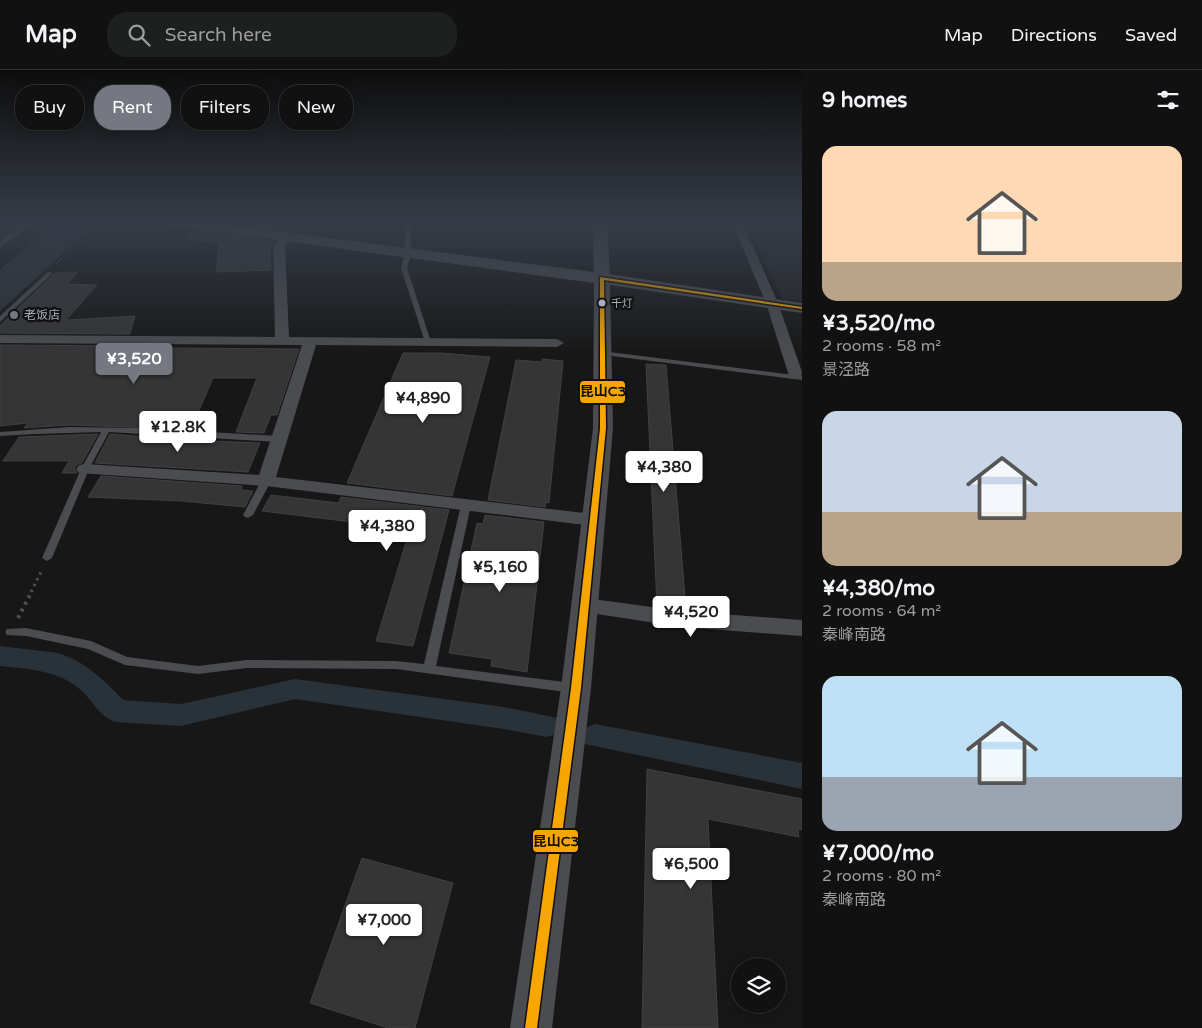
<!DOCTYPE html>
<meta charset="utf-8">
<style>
:root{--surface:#111;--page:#1e1f1f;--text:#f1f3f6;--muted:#9c9d9f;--line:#303131;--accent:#757880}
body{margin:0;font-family:"Varela Round","Noto Sans SC",sans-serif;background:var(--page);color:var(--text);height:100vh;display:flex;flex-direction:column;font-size:19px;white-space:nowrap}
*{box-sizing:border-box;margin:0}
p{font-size:16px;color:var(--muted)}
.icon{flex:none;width:28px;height:28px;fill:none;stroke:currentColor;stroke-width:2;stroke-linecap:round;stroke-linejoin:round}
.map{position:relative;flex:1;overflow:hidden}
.panel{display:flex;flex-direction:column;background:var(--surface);width:400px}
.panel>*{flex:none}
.guide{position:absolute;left:15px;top:15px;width:475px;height:45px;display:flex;gap:10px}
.fabs{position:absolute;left:731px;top:888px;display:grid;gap:10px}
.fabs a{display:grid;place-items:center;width:55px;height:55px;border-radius:50%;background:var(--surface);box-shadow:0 2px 12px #0003,0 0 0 1px var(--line);font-size:25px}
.price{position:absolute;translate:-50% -42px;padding:0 11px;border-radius:5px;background:#fff;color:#222;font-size:16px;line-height:32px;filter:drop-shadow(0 1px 2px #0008)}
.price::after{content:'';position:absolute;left:50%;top:30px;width:15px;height:11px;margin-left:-8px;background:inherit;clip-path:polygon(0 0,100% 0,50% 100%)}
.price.selected{background:var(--accent);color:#fff}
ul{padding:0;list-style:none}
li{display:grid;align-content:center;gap:10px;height:265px;padding:0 20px}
li span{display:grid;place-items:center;height:155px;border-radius:15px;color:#555}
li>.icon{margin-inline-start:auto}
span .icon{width:90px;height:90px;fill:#fffc;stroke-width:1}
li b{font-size:21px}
h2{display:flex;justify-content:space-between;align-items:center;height:60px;padding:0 20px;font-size:21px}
.tag{padding:0 18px;border-radius:20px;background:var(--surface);box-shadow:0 2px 12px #0003,0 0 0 1px var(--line);font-size:18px;line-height:45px}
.tag.selected{background:var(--accent);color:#fff}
header{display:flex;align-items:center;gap:30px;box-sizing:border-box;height:70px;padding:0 25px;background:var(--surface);border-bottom:1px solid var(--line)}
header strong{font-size:24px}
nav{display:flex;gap:28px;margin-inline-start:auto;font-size:18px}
.search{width:350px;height:45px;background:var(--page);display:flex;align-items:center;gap:12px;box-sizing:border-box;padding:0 18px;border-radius:20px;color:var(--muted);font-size:19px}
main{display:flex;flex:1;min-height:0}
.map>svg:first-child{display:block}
.built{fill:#212123}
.water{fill:#2a3239}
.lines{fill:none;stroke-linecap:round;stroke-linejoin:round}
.canal{fill:#2a3239;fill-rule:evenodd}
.building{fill:#353536;stroke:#3f4043}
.path-far2{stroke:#4d4e52;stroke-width:2;stroke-dasharray:1 2.5;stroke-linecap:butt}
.path-far1{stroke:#4d4e52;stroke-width:3;stroke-dasharray:2.5 4;stroke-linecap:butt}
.path{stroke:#4d4e52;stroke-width:4;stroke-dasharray:3 4.5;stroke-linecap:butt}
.service{fill:#4b4c50;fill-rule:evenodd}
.pedestrian{fill:#4b4c50;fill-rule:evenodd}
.minor{fill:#4b4c50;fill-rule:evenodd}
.tertiary{fill:#4b4c50;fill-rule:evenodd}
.secondary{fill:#4a4a4e;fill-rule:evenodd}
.bus-1-casing{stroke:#111113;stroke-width:3}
.bus-1{fill:#f7a600;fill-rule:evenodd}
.bus-dot{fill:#a8adb8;stroke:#111113;stroke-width:2}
.poi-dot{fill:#757880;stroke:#111113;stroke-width:2}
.labels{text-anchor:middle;stroke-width:4.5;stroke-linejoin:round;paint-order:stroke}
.far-bus-label{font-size:11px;fill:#a8adb8;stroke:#111113;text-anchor:start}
.far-poi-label{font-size:12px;fill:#a8adb8;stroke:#111113;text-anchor:start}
.line-badge{stroke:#111113;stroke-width:2}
.pale-badge-label{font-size:14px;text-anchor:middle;font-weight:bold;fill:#111}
</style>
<header>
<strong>Map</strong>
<div class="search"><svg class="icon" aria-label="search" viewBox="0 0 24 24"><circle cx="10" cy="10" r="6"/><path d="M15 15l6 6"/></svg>Search here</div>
<nav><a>Map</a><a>Directions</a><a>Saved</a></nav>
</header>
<main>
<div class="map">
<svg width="802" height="958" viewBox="0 0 802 958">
<rect width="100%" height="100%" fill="#171717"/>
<path class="built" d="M747,152H802V231L782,229Z"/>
<path class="water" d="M56,152H97L0,241V200Z"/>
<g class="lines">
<path class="canal" d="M0,576L58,583C86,592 104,610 123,630L181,634L295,609L504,637L557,648L561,656L557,664L547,667L504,659L295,629L181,656L116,652C100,647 94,633 83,622C60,600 29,599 0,596Z
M595,654L802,693V719L585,674L581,666L585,658Z"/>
</g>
<path class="building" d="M222,152H301L290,161Z
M195,161L274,171L270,176L271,200L216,202L219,173L183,168Z
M55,203H77L67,214L97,215L66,250L135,246L130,264L0,263V256Z
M0,275L127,276L126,280H171L173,278L299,279L277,345H271L264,363L236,362L257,308H213L191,359L69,355L24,358L28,353L0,356Z
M403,283H440L490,287L452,426L347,413Z
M542,289L563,291L549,433L546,432L545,437L488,430L516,290L542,292Z
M646,294L666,295L686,539L657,536Z
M98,364L82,393L78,394L74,398L77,403H62L69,391H3L19,367Z
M110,364L186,370L260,373L248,402L95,393Z
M101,406L242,416L241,420L253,421L245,437L181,431L88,427Z
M271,425L339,433L341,427L449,440L413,576L376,571L410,459L262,441Z
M485,445L544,452L527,602L491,596L492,589L449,583L477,453L483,454Z
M647,699L802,729V760L798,759L799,767L708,749L718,958H642Z
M362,788L453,813L415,958H388L310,933Z"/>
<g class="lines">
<path class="path-far2" d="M56,194L102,152"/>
<path class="path-far1" d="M31,522L42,500"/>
<path class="path" d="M18,548L32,521"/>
<path class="service" d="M405,152H411V184L407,198L431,272L428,274L425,272L401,198L405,184Z
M48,202L53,203L0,252V246Z
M601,281L802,306V310L604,285L600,283Z
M69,357L140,358L279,366L283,369L279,372L109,362L89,399L52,488L47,491L42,488L81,399L101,362L35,364L0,366V362Z
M266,408L271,411L253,445L248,448L245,447L243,445L261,411Z
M466,432L471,435L436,596L573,613L577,615L579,618L577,621L573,623L396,599L247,598L198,604L125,595L88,579L26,566L7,565L5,562L7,559L26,558L91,571L127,587L198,596L247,590L396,591L424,594L461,435Z"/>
<path class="pedestrian" d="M25,152H34L0,178V171Z"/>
<path class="minor" d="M732,152H742L778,233L802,302L801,309H791L789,306L766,233Z
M287,165L292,168L285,176L289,267L557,269L564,273L557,277L316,275L276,407L593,444L600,446L603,450L600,454L593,456L266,416L79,403L76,399L79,395L85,394L259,405L302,275L0,273V265L275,267L273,175L283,166Z
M585,528L682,541L802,550V566L682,557L577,541L574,536L577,531Z"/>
<path class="tertiary" d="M168,152H205L602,203L802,233V243L610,215L613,358L591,618L552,958H510L561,618L593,358L594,213L174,156Z"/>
<path class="secondary" d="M593,152H607L610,208L608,212H596L594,208Z"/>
<g class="bus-1-casing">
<path id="bus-1" d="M600,207L802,237V239L604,210L606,358L581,618L537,958H525L571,618L600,358Z"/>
</g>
<use href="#bus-1" class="bus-1"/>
</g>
<linearGradient id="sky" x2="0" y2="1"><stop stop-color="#0d0d0d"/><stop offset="0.53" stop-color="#363c47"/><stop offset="1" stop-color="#363c47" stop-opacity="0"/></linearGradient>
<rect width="802" height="286" fill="url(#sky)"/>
<circle class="bus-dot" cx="602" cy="233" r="4.5"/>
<circle class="poi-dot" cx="14" cy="245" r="5"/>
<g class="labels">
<g class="far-bus-label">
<text x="611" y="237">千灯</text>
</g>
<g class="far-poi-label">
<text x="24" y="249">老饭店</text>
</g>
</g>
<g class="line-badge">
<rect x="579" y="310" width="47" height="24" rx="5" fill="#f7a600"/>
<rect x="532" y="759" width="47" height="24" rx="5" fill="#f7a600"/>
</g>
<g class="pale-badge-label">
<text x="603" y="326">昆山C3</text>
<text x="556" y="776">昆山C3</text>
</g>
</svg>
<div class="fabs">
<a><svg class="icon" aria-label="layers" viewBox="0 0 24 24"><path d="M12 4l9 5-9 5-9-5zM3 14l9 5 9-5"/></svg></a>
</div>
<b class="price selected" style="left:134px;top:315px">¥3,520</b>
<b class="price" style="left:423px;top:354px">¥4,890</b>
<b class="price" style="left:178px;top:383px">¥12.8K</b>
<b class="price" style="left:664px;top:423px">¥4,380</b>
<b class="price" style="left:387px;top:482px">¥4,380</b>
<b class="price" style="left:500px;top:523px">¥5,160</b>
<b class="price" style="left:691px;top:568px">¥4,520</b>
<b class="price" style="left:691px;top:820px">¥6,500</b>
<b class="price" style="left:384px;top:876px">¥7,000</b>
<div class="guide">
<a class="tag">Buy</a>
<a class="tag selected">Rent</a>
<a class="tag">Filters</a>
<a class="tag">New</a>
</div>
</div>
<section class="panel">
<h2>9 homes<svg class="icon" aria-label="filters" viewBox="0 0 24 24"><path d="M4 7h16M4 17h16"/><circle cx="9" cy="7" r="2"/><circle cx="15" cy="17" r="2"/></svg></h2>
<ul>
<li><span style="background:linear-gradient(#ffd9b3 75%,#b9a48a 0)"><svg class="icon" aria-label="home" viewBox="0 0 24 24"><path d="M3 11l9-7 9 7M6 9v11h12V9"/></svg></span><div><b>¥3,520/mo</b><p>2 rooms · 58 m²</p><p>景泾路</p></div></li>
<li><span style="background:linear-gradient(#c9d6e8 65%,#b9a48a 0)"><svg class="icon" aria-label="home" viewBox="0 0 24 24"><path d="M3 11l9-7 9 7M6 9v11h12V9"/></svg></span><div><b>¥4,380/mo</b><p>2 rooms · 64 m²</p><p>秦峰南路</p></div></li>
<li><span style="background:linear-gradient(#bfe0f5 65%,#9aa5b1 0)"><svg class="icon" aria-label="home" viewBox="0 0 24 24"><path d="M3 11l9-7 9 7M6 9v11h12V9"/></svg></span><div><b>¥7,000/mo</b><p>2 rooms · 80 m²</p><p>秦峰南路</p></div></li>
</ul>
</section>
</main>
